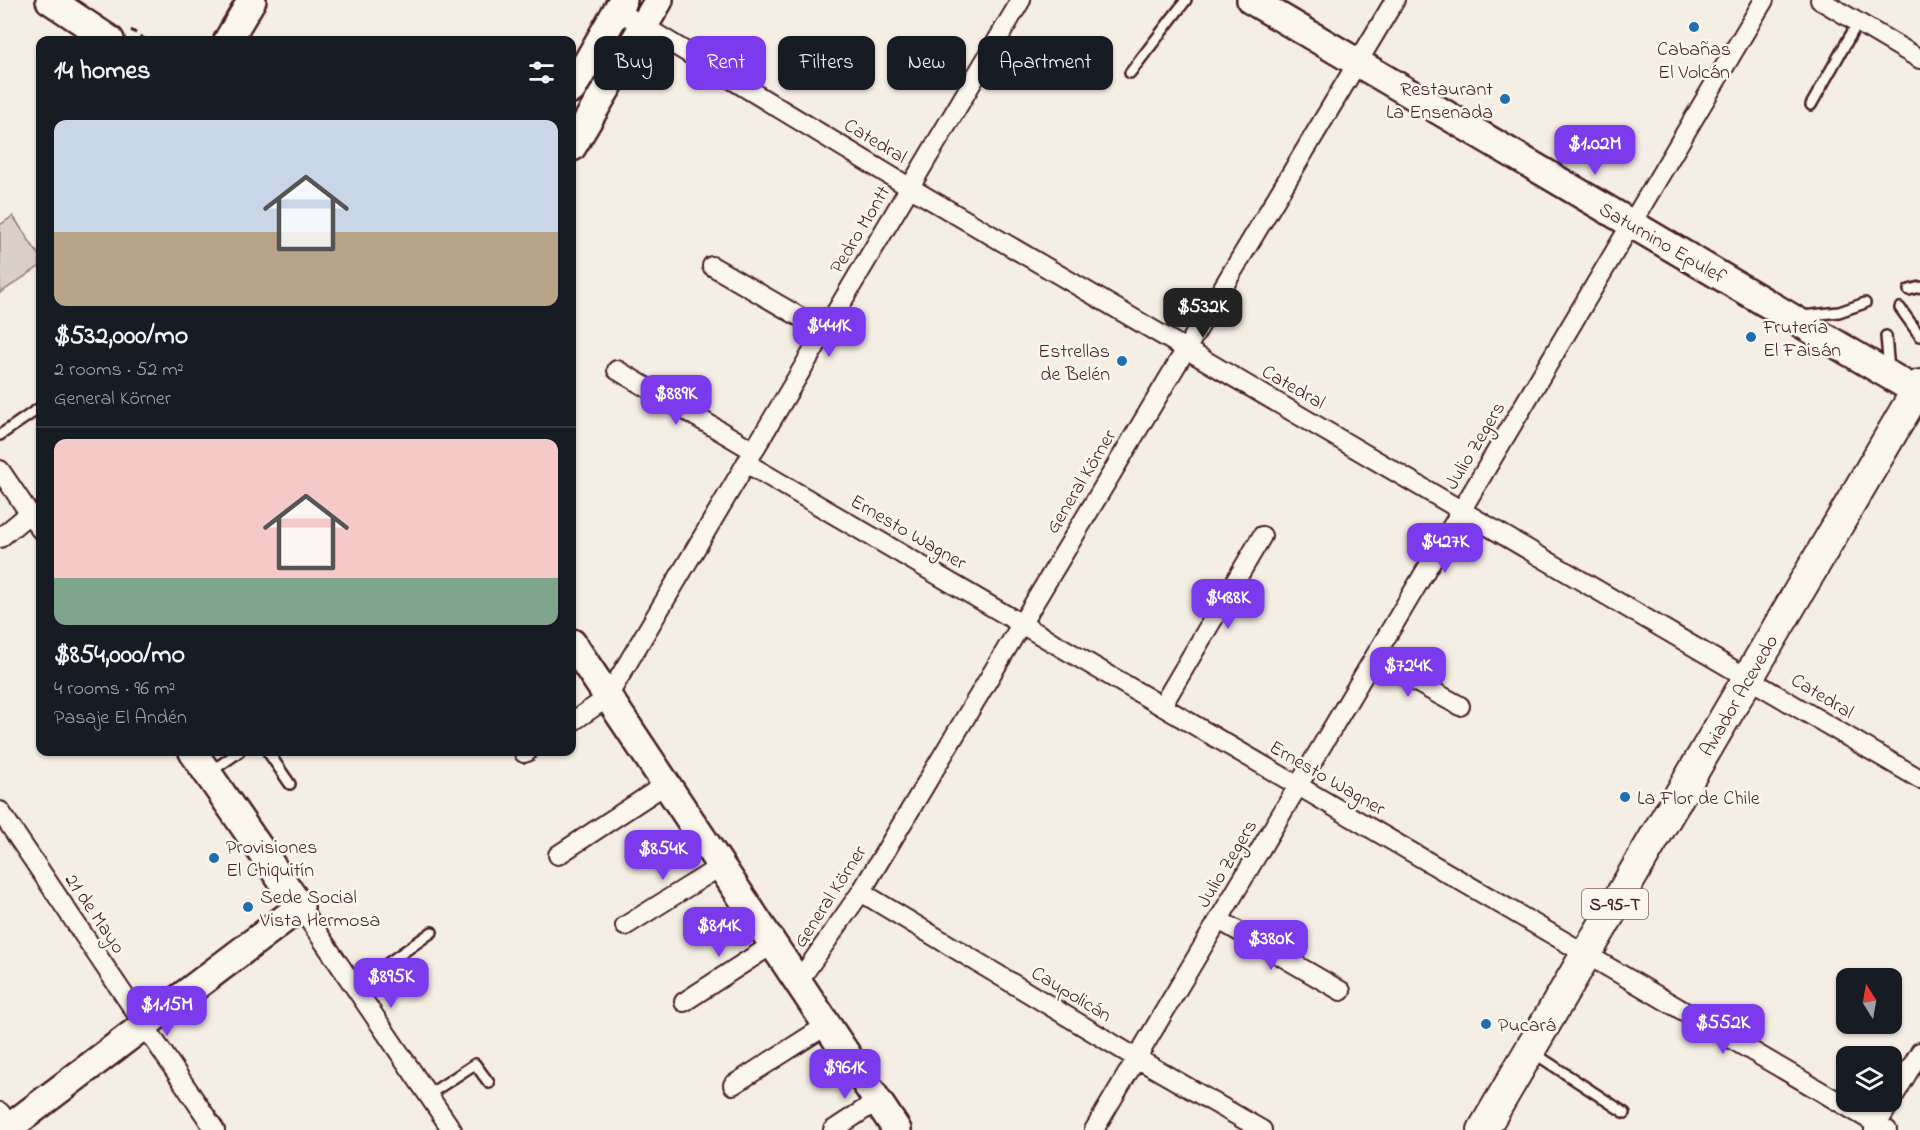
<!DOCTYPE html>
<meta charset="utf-8">
<style>
:root{--surface:#171b24;--page:#242831;--text:#f1f3f6;--muted:#9ea1a6;--line:#363941;--accent:#7c3aed}
body{margin:0;font-family:"Indie Flower",sans-serif;background:var(--page);color:var(--text);height:100vh;display:flex;flex-direction:column;font-size:22px;white-space:nowrap}
*{box-sizing:border-box;margin:0}
p{font-size:20px;color:var(--muted)}
.icon{flex:none;width:33px;height:33px;fill:none;stroke:currentColor;stroke-width:2;stroke-linecap:round;stroke-linejoin:round}
.map{position:relative;flex:1;overflow:hidden}
.details{position:absolute;left:36px;top:36px;width:540px;height:720px;display:flex;flex-direction:column;background:var(--surface);border-radius:12px;box-shadow:0 2px 4px #0004}
.details>*{flex:none}
.top-card{position:absolute;left:594px;top:36px;width:570px;height:54px;display:flex;gap:12px}
.needle{width:39px;rotate:349deg}
.buttons{position:absolute;left:1836px;top:968px;display:grid;gap:12px}
.buttons a{display:grid;place-items:center;width:66px;height:66px;border-radius:12px;background:var(--surface);box-shadow:0 2px 4px #0004;font-size:30px}
.price{position:absolute;translate:-50% -51px;padding:0 14px;border-radius:12px;background:var(--accent);color:#fff;font-size:20px;line-height:39px;filter:drop-shadow(0 2px 3px #0008)}
.price::after{content:'';position:absolute;left:50%;top:36px;width:18px;height:14px;margin-left:-9px;background:inherit;clip-path:polygon(0 0,100% 0,50% 100%)}
.price.selected{background:#222;color:#fff}
ul{padding:0;list-style:none}
li{display:grid;align-content:center;gap:12px;height:318px;padding:0 18px}
li+li{border-top:2px solid var(--line)}
li span{display:grid;place-items:center;height:186px;border-radius:12px;color:#555}
li>.icon{margin-inline-start:auto}
span .icon{width:108px;height:108px;fill:#fffc;stroke-width:1}
li b{font-size:26px}
h2{display:flex;justify-content:space-between;align-items:center;height:72px;padding:0 18px;font-size:26px}
.chip{padding:0 21px;border-radius:12px;background:var(--surface);box-shadow:0 2px 4px #0004;font-size:21px;line-height:54px}
.chip.selected{background:var(--accent);color:#fff}
.map>svg:first-child{display:block}
.green{fill:#dbd0c9;stroke:#92787a;stroke-width:1.5}
.lines{fill:none;stroke-linecap:round;stroke-linejoin:round}
.lane-casing{stroke:#4a1f2b;stroke-width:14}
.street-casing{stroke:#4a1f2b;stroke-width:22}
.secondary-casing{stroke:#4a1f2b;stroke-width:32}
.primary-casing{stroke:#4a1f2b;stroke-width:34}
.path{stroke:#4a1f2b;stroke-width:3;stroke-dasharray:6 4.5;stroke-linecap:butt}
.lane{stroke:#fbf7ec;stroke-width:9}
.street{stroke:#fbf7ec;stroke-width:18}
.secondary{stroke:#fbf7ec;stroke-width:27}
.primary{stroke:#fbf7ec;stroke-width:30}
.poi-dot{fill:#1f6fb2;stroke:#fbf7ec;stroke-width:2}
.labels{text-anchor:middle;stroke-width:5;stroke-linejoin:round;paint-order:stroke}
.shield{fill:#fbf7ec;stroke:#7f6065;stroke-width:1.5}
.shield-label{font-size:18px;font-weight:bold;fill:#4a1f2b}
.poi-label{font-size:20px;fill:#4a1f2b;stroke:#fbf7ec;text-anchor:start}
.street-label{font-size:20px;fill:#4a1f2b;stroke:#fbf7ec}
</style>
<div class="map">
<svg width="1920" height="1130" viewBox="0 0 1920 1130">
<rect width="100%" height="100%" fill="#f4eee4"/>
<filter id="ink" filterUnits="userSpaceOnUse"><feTurbulence type="fractalNoise" baseFrequency=".0167" numOctaves="2"/><feDisplacementMap in="SourceGraphic" scale="12" xChannelSelector="R" yChannelSelector="G"/><feConvolveMatrix kernelMatrix="1 2 1 2 8 2 1 2 1" color-interpolation-filters="sRGB"/></filter>
<g filter="url(#ink)">
<path class="green" d="M13,216L40,257V266L0,293V225Z"/>
<g class="lines">
<g class="lane-casing">
<path id="lane" d="M1130,73L1186,0
M1811,105L1858,22
M1909,290L1920,287
M1900,308L1920,336
M1803,316L1839,312L1865,303
M1886,336L1889,370
M0,435L38,409L40,413
M268,752L290,784
M210,772L239,752
M354,987L432,932
M1534,1053L1625,1113
M428,1095L475,1064L489,1083"/>
</g>
<g class="street-casing">
<path id="street" d="M1820,0L1920,59
M617,10L909,187L1920,779
M712,266L824,331
M617,370L754,451
M746,463L1887,1130
M0,470L40,529
M0,538L30,513
M1374,659L1460,706
M1162,706L1262,536
M572,722L607,698L1021,0
M524,753L527,752
M0,811L215,1130
M558,855L666,784
M861,892L1133,1056L1262,1130
M300,907L452,1130
M1219,920L1341,991
M625,926L721,866
M798,982L861,892L1395,0
M684,1002L773,944
M733,1085L827,1025
M0,1112L13,1130
M833,1130L877,1101
M1094,1130L1764,0
M1874,1130L1920,1052"/>
</g>
<g class="secondary-casing">
<path id="secondary" d="M50,0L110,40
M1251,0L1916,391
M228,40L252,0
M572,89L623,0
M572,147L659,0
M572,643L897,1130
M6,1130L300,907L193,752"/>
</g>
<g class="primary-casing">
<path id="primary" d="M1483,1130L1920,385"/>
</g>
<path class="path" d="M131,30L146,40"/>
<use href="#lane" class="lane"/>
<use href="#street" class="street"/>
<use href="#secondary" class="secondary"/>
<use href="#primary" class="primary"/>
</g>
</g>
<g class="poi-dot">
<circle cx="1694" cy="27" r="6"/>
<circle cx="1505" cy="99" r="6"/>
<circle cx="1751" cy="337" r="6"/>
<circle cx="1122" cy="361" r="6"/>
<circle cx="1625" cy="797" r="6"/>
<circle cx="214" cy="858" r="6"/>
<circle cx="248" cy="907" r="6"/>
<circle cx="1486" cy="1024" r="6"/>
</g>
<g class="labels">
<rect class="shield" x="1582" y="889" width="66" height="30" rx="4.5"/>
<g class="shield-label">
<text x="1615" y="910">S-95-T</text>
</g>
<g class="poi-label">
<text x="1694" y="55" text-anchor="middle">Cabañas<tspan x="1694" dy="23">El Volcán</tspan></text>
<text x="1493" y="95" text-anchor="end">Restaurant<tspan x="1493" dy="23">La Ensenada</tspan></text>
<text x="1763" y="333">Frutería<tspan x="1763" dy="23">El Faisán</tspan></text>
<text x="1110" y="357" text-anchor="end">Estrellas<tspan x="1110" dy="23">de Belén</tspan></text>
<text x="1637" y="804">La Flor de Chile</text>
<text x="226" y="853">Provisiones<tspan x="226" dy="23">El Chiquitín</tspan></text>
<text x="260" y="903">Sede Social<tspan x="260" dy="23">Vista Hermosa</tspan></text>
<text x="1498" y="1031">Pucará</text>
</g>
<g class="street-label">
<text transform="translate(876 140) rotate(31)" y="7">Catedral</text>
<text transform="translate(859 229) rotate(-59)" y="7">Pedro Montt</text>
<text transform="translate(1663 242) rotate(30)" y="7">Saturnino Epulef</text>
<text transform="translate(1294 386) rotate(30)" y="7">Catedral</text>
<text transform="translate(1474 445) rotate(-59)" y="7">Julio Zegers</text>
<text transform="translate(1080 481) rotate(-59)" y="7">General Körner</text>
<text transform="translate(909 531) rotate(30)" y="7">Ernesto Wagner</text>
<text transform="translate(1738 695) rotate(-60)" y="7">Aviador Acevedo</text>
<text transform="translate(1823 695) rotate(31)" y="7">Catedral</text>
<text transform="translate(1328 777) rotate(30)" y="7">Ernesto Wagner</text>
<text transform="translate(1226 863) rotate(-59)" y="7">Julio Zegers</text>
<text transform="translate(829 896) rotate(-57)" y="7">General Körner</text>
<text transform="translate(96 913) rotate(56)" y="7">21 de Mayo</text>
<text transform="translate(1072 993) rotate(31)" y="7">Caupolicán</text>
</g>
</g>
</svg>
<div class="buttons">
<a><svg class="needle" viewBox="-14 -14 28 28"><path d="M0-13l5 13h-10z" fill="#e53935"/><path d="M0 13l5-13h-10z" fill="#9ea1a6"/></svg></a>
<a><svg class="icon" aria-label="layers" viewBox="0 0 24 24"><path d="M12 4l9 5-9 5-9-5zM3 14l9 5 9-5"/></svg></a>
</div>
<b class="price" style="left:1595px;top:176px">$1.02M</b>
<b class="price selected" style="left:1203px;top:339px">$532K</b>
<b class="price" style="left:829px;top:358px">$441K</b>
<b class="price" style="left:676px;top:426px">$889K</b>
<b class="price" style="left:1445px;top:574px">$427K</b>
<b class="price" style="left:1228px;top:630px">$488K</b>
<b class="price" style="left:1408px;top:698px">$724K</b>
<b class="price" style="left:663px;top:881px">$854K</b>
<b class="price" style="left:719px;top:958px">$814K</b>
<b class="price" style="left:1271px;top:971px">$380K</b>
<b class="price" style="left:391px;top:1009px">$895K</b>
<b class="price" style="left:167px;top:1037px">$1.15M</b>
<b class="price" style="left:1723px;top:1055px">$552K</b>
<b class="price" style="left:845px;top:1100px">$961K</b>
<div class="top-card">
<a class="chip">Buy</a>
<a class="chip selected">Rent</a>
<a class="chip">Filters</a>
<a class="chip">New</a>
<a class="chip">Apartment</a>
</div>
<section class="details">
<h2>14 homes<svg class="icon" aria-label="filters" viewBox="0 0 24 24"><path d="M4 7h16M4 17h16"/><circle cx="9" cy="7" r="2"/><circle cx="15" cy="17" r="2"/></svg></h2>
<ul>
<li><span style="background:linear-gradient(#c9d6e8 60%,#b9a48a 0)"><svg class="icon" aria-label="home" viewBox="0 0 24 24"><path d="M3 11l9-7 9 7M6 9v11h12V9"/></svg></span><div><b>$532,000/mo</b><p>2 rooms · 52 m²</p><p>General Körner</p></div></li>
<li><span style="background:linear-gradient(#f6c9c9 75%,#7fa58c 0)"><svg class="icon" aria-label="home" viewBox="0 0 24 24"><path d="M3 11l9-7 9 7M6 9v11h12V9"/></svg></span><div><b>$854,000/mo</b><p>4 rooms · 96 m²</p><p>Pasaje El Andén</p></div></li>
</ul>
</section>
</div>
